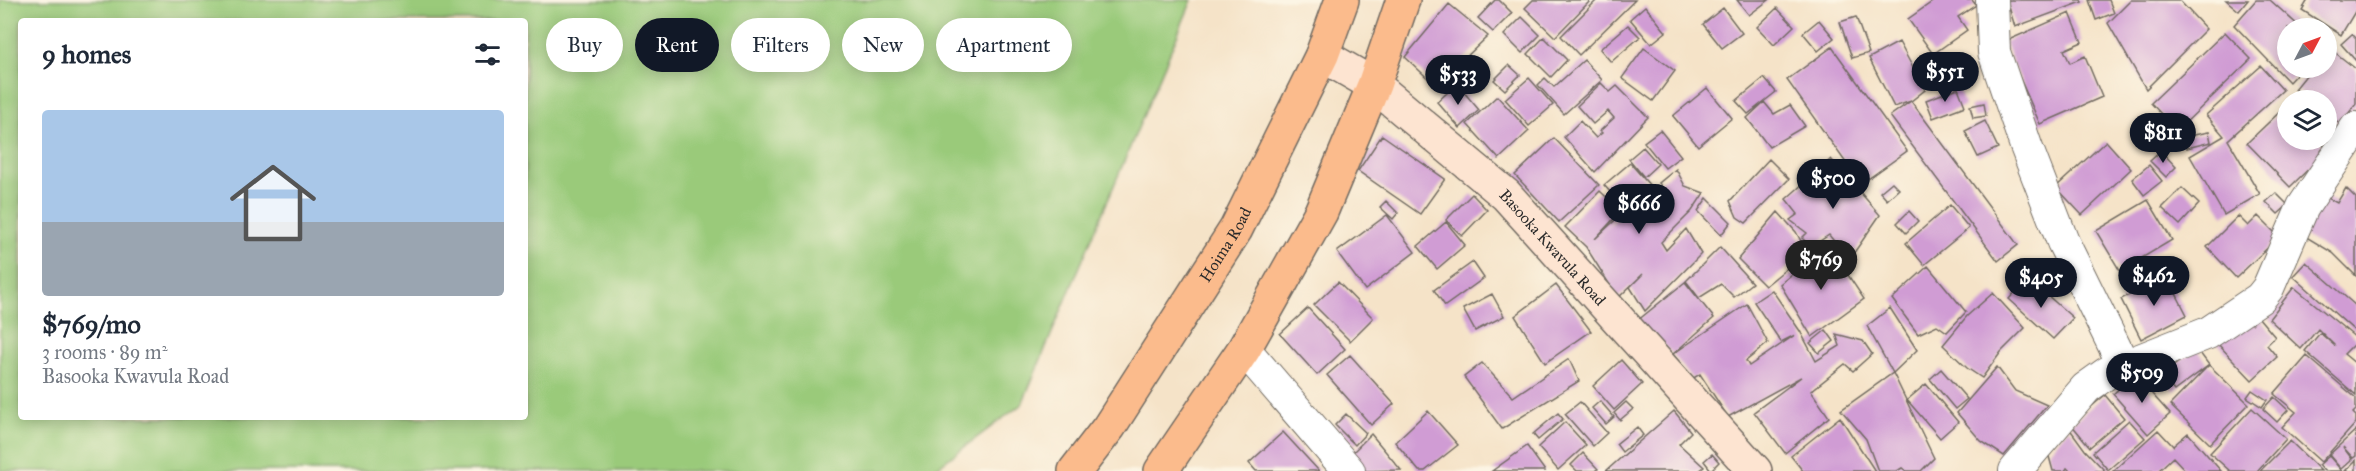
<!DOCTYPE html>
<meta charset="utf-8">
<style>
:root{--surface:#fff;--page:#f6f6f7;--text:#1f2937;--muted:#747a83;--accent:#111827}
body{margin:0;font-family:"IM FELL Great Primer",serif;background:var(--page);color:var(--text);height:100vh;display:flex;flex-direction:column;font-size:22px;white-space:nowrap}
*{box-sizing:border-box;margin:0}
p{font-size:20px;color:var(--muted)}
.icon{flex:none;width:33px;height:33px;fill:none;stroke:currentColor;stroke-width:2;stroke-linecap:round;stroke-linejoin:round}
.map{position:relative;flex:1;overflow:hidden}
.panel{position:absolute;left:18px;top:18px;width:510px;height:402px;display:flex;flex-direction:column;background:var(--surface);border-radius:6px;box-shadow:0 3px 15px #0003}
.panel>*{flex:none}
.banner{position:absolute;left:546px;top:18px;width:570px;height:54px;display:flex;gap:12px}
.needle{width:39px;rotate:49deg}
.tools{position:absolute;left:2277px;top:18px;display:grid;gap:12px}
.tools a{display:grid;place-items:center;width:60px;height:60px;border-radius:50%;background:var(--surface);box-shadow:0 3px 15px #0003;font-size:30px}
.price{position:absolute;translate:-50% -51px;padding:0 14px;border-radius:21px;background:var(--accent);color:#fff;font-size:20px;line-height:39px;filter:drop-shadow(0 2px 3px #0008)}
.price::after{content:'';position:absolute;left:50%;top:36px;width:18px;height:14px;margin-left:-9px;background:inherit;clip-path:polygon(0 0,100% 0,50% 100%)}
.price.on{background:#222;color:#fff}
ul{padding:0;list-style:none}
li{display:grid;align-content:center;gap:12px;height:318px;padding:0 24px}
li span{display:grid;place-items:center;height:186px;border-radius:6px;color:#555}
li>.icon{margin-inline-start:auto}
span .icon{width:108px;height:108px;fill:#fffc;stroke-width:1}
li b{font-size:26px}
h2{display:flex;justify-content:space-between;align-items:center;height:72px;padding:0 24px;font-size:26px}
.chip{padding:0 21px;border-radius:27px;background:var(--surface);box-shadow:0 3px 15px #0003;font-size:21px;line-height:54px}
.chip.on{background:var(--accent);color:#fff}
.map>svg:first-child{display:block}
.green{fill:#9aca7a;stroke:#627a52;stroke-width:1.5;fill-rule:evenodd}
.building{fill:#d09cd4}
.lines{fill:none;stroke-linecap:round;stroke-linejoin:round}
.street-casing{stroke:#726b62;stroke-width:34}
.secondary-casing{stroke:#726b62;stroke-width:36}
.primary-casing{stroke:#726b62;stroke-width:36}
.street{stroke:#fff;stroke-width:32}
.secondary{stroke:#fde4d1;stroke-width:33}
.primary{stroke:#fbbb8c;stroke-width:33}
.labels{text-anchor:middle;stroke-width:4.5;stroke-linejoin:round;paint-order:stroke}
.street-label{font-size:16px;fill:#2b2b2b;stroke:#fcf5e5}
</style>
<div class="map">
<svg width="2356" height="471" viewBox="0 0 2356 471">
<rect width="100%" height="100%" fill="#fcf5e5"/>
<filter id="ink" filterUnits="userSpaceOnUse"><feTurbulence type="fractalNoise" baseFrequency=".0167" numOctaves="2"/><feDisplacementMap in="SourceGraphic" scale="12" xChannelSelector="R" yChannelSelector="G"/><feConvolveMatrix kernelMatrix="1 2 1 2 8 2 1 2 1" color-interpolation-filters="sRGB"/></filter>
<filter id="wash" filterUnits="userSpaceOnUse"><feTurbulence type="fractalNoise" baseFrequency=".008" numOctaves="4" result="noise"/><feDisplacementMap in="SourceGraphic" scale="24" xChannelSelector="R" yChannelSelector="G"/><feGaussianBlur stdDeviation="1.35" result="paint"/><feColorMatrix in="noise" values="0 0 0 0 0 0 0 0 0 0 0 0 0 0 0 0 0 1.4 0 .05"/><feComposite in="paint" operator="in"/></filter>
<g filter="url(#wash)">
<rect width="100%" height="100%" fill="#f5e3c8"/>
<path class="green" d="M0,0H1192L1022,404L932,471H0ZM21,21H525V417H21Z"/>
<g id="blocks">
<path class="building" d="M1495,0H1499L1512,13L1493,32L1478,18Z
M1533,0H1591L1555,37L1525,8Z
M1597,0H1635L1579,55L1561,36Z
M1737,0H1769L1749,15Z
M1935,0H1972L1976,5L1958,17L1967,30L1933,54L1908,19Z
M2007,0H2081L2082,2L2015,27Z
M2089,0H2109L2114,13L2096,20Z
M2131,0H2179L2206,29L2146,89L2108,23Z
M2226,0H2248L2239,11Z
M2256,0H2270L2301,28H2288V68H2302L2289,82L2234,25Z
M2308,0H2356V10L2341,35L2302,10Z
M1449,4L1488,36L1436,86L1405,57Z
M1645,6L1666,32L1651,44L1630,19Z
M1723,8L1742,33L1722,48L1703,24Z
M1777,8L1794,26L1774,45L1757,27Z
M2070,13L2082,42L2064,50L2070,63L2085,56L2102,97L2040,124L2004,42Z
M1522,17L1540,35L1522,53L1504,35Z
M1856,17L1869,53L1852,58L1840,22Z
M1819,20L1834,38L1818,51L1803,33Z
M1628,25L1640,37L1611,62L1600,49Z
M2225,32L2251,59L2177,131L2151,103Z
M2352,34L2356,38V61L2341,44Z
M1544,37L1567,60L1551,77L1528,54Z
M1899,42L1925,90L1911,101L1894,107L1869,58Z
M1832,47L1907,151L1861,184L1787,80Z
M2328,47L2356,69V104L2340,124L2326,114V100H2310L2295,89L2312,68H2326Z
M1644,48L1675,71L1653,101L1622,78Z
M1938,57L1944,80L1928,84L1922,61Z
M1584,60L1602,80L1564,114L1538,85L1545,78L1554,87Z
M1948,63L1962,65L1961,78L1947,76Z
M1509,65L1520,75L1505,90L1494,80Z
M2261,66L2283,90L2228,140L2260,194L2224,215L2190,156L2224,136L2206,115Z
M1529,78L1553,105L1529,126L1505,99Z
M1764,78L1776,92L1748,114L1736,101Z
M1601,83L1610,92L1617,86L1648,117L1595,172L1564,137L1580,121L1596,138L1602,133L1600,131L1614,118L1608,111L1593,124L1577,106Z
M1457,84L1479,110L1460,128L1437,102Z
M1707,88L1732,118L1698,146L1673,116Z
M1958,88L1965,106L1933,118L1926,100Z
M1497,96L1529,131L1499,159L1467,124Z
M1911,101L2018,245L1998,261L1890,116Z
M1764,102L1774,114L1790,105L1805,126L1769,147L1747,118Z
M1984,103L1986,116L1973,118L1970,106Z
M2286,106L2288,140H2318L2328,150L2290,187L2247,143Z
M1985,121L1998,148L1978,157L1965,131Z
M2332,122L2343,134L2333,143L2326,137V127Z
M2163,127L2171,136L2161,144L2154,135Z
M1660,130L1681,156L1665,168L1644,142Z
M2209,132L2211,142L2187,148L2184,137Z
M1382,135L1445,179L1420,214L1358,171Z
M1554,138L1599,185L1559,222L1515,175Z
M2106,141L2131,169L2082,215L2056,187Z
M1643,147L1658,164L1644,177L1629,159Z
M2161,151L2176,167L2166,177L2150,161Z
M1769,159L1789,179L1746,223L1737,217L1730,201Z
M1831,159L1880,215L1849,260L1829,235L1811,247L1802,238L1807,233L1790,220L1798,214L1786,199Z
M1630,163L1652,188L1626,210L1635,219L1665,193L1659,183L1676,169L1685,186L1704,193L1692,211L1661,242L1666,250L1686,229L1701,254L1645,311L1630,287L1643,274L1618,298L1586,247L1565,227L1600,191L1621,211L1595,239L1626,210L1604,185Z
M2149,165L2162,181L2144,195L2132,179Z
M1892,182L1899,189L1887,200L1880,192Z
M2182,188L2199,204L2180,225L2162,208Z
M2346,188L2356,198V276L2333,253L2303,235L2326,197L2337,203Z
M2276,193L2288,205L2278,214L2266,202Z
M1472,194L1487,210L1462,236L1446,220Z
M1707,198L1731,222L1721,235L1698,211Z
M2148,200L2172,240L2120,271L2096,231Z
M1386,201L1398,213L1393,219L1380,207Z
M1950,205L1969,228L1924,265L1906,243Z
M1909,211L1918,221L1906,233L1897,223Z
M1778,212L1796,232L1807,252L1765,286L1738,259Z
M1387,215L1415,252L1365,290L1337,252Z
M2238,216L2248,226L2258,216L2279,237L2236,278L2207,247Z
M1446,222L1465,245L1437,269L1418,246Z
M1828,245L1864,299L1812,337L1780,284Z
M1720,247L1752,283L1734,297L1721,284L1699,298L1686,281Z
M1473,262L1484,278L1445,306L1434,290Z
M2306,262L2356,306V332L2293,276Z
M1928,266L1966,312L1947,332L1937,325L1918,334L1892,299Z
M2167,276L2187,315L2141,339L2121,299Z
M2028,278L2073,318L2053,339L2009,299Z
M1338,282L1373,318L1350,341L1314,305Z
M1685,282L1714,318L1673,354L1747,304L1768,343L1746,361L1749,366L1795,335L1781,342L1754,302L1772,290L1800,331L1816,361L1840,346L1836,334L1863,341L1872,354L1853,371L1845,364L1811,391L1829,417L1785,453L1754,412L1801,377L1728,417L1700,374L1692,379L1673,354L1637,321Z
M1556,285L1591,331L1545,363L1515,316Z
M2294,287L2356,338V342L2344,354L2356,364V395L2305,351L2320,333L2335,346L2318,329L2301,349L2269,319Z
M1993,293L2025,328L2001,352L1982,378L1967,368L1943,345L1967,316Z
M1492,294L1504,316L1475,331L1463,309Z
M1308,308L1345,349L1317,375L1280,334Z
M1890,308L1917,350L1893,373L1867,326Z
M2245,317L2252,324L2258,317L2275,337L2267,345L2277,357L2252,380L2217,343Z
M1826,330L1834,341L1819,353L1810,343Z
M2197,349L2209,365L2174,391L2161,375Z
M1350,355L1394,404L1371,425L1327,375Z
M2307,356L2356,398V410L2353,413L2356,416V423L2321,462L2282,427L2296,412L2274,394Z
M1569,359L1579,381L1502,429L1464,377L1482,363L1513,397Z
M1621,360L1642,384L1614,410L1593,386Z
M2209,365L2249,404L2210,444L2170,405Z
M1997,367L2015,391L2047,405L2004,456L1981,441L1957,413Z
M1941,369L1967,399L1955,409L1930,379Z
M1893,373L1934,458L1921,471H1906L1902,468L1897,471H1878L1866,439L1841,410Z
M2135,375L2170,414L2148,434L2113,394Z
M1926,384L1958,422L1940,438L1907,400Z
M2252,390L2267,400L2262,407L2247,397Z
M2105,395L2124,418L2090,447L2071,424Z
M2274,397L2288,410L2277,422L2263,409Z
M1600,401L1614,417L1606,424L1592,408Z
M1580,402L1607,433L1593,446L1565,414Z
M1626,402L1633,409L1620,420L1614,413Z
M2252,408L2286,439L2257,471H2230L2210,453Z
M1428,411L1458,445L1425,471H1419L1395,442Z
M1674,411L1691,432L1679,444L1704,467L1699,471H1606Z
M1558,413L1563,419L1538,440L1533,434Z
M1346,414L1366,433L1355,445L1335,425Z
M1840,417L1875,471H1803L1791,456Z
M2129,420L2145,438L2108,470L2093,452Z
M1565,422L1586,445L1558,470L1538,447Z
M1637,427L1643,435L1622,452L1616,444Z
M2069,428L2085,450L2105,471H2070L2067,468L2065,471H2053L2048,453Z
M2158,430L2173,446L2188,433L2221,471H2186L2173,457L2158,471H2113Z
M2356,430V456L2353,458L2343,447L2352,459L2341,469L2329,455Z
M1283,432L1319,471H1256L1249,463Z
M1371,434L1401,470L1363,471L1350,455Z
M2290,441L2321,471H2260Z
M1527,446L1545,471H1492Z
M1583,453L1598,469L1596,471H1577L1571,465Z
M1712,454L1719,462L1711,470L1704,461Z
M2329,456L2342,471H2324L2319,465Z
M2356,460V471H2345Z"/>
</g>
</g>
<g filter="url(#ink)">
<use href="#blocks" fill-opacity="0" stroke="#726b62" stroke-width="1.5"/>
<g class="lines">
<g class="street-casing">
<path id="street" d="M1992,0L1994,52L2026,146L2063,242L2124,366
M1244,349L1349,471
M2015,471L2086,388L2107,373L2208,333L2260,298L2268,288L2303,207L2356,128"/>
</g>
<g class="secondary-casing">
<g id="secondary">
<path id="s1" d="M1322,55L1374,85L1506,195L1755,471"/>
</g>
</g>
<g class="primary-casing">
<g id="primary">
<path id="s2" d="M1075,471L1109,427L1236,229L1322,55L1342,0"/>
<path d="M1161,471L1244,349L1321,212L1374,85L1403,0"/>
</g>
</g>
<use href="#street" class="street"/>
<use href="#secondary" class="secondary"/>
<use href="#primary" class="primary"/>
</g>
</g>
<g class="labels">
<g class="street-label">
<text dy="6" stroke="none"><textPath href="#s2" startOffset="272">Hoima Road</textPath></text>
<text dy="6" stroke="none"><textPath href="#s1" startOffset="302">Basooka Kwavula Road</textPath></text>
</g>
</g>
</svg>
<div class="tools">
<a><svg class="needle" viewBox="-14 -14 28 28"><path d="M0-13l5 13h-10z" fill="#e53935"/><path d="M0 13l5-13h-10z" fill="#747a83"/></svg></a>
<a><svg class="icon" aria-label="layers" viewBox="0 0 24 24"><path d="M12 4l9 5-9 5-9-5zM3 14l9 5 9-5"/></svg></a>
</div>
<b class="price" style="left:1945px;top:103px">$551</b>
<b class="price" style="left:1458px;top:106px">$533</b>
<b class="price" style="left:2163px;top:164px">$811</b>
<b class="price" style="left:1833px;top:210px">$500</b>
<b class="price" style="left:1639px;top:235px">$666</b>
<b class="price on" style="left:1821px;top:291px">$769</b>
<b class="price" style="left:2154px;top:307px">$462</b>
<b class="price" style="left:2041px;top:309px">$405</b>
<b class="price" style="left:2142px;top:404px">$509</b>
<div class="banner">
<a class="chip">Buy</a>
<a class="chip on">Rent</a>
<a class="chip">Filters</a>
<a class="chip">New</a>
<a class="chip">Apartment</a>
</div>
<section class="panel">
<h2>9 homes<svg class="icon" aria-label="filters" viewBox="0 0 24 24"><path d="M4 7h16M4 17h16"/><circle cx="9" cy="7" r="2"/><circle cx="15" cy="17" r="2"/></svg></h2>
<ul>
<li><span style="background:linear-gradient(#a9c7e8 60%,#9aa5b1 0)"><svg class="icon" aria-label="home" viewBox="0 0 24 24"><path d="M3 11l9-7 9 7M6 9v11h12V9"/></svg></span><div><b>$769/mo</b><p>3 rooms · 89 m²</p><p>Basooka Kwavula Road</p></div></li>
</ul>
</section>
</div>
